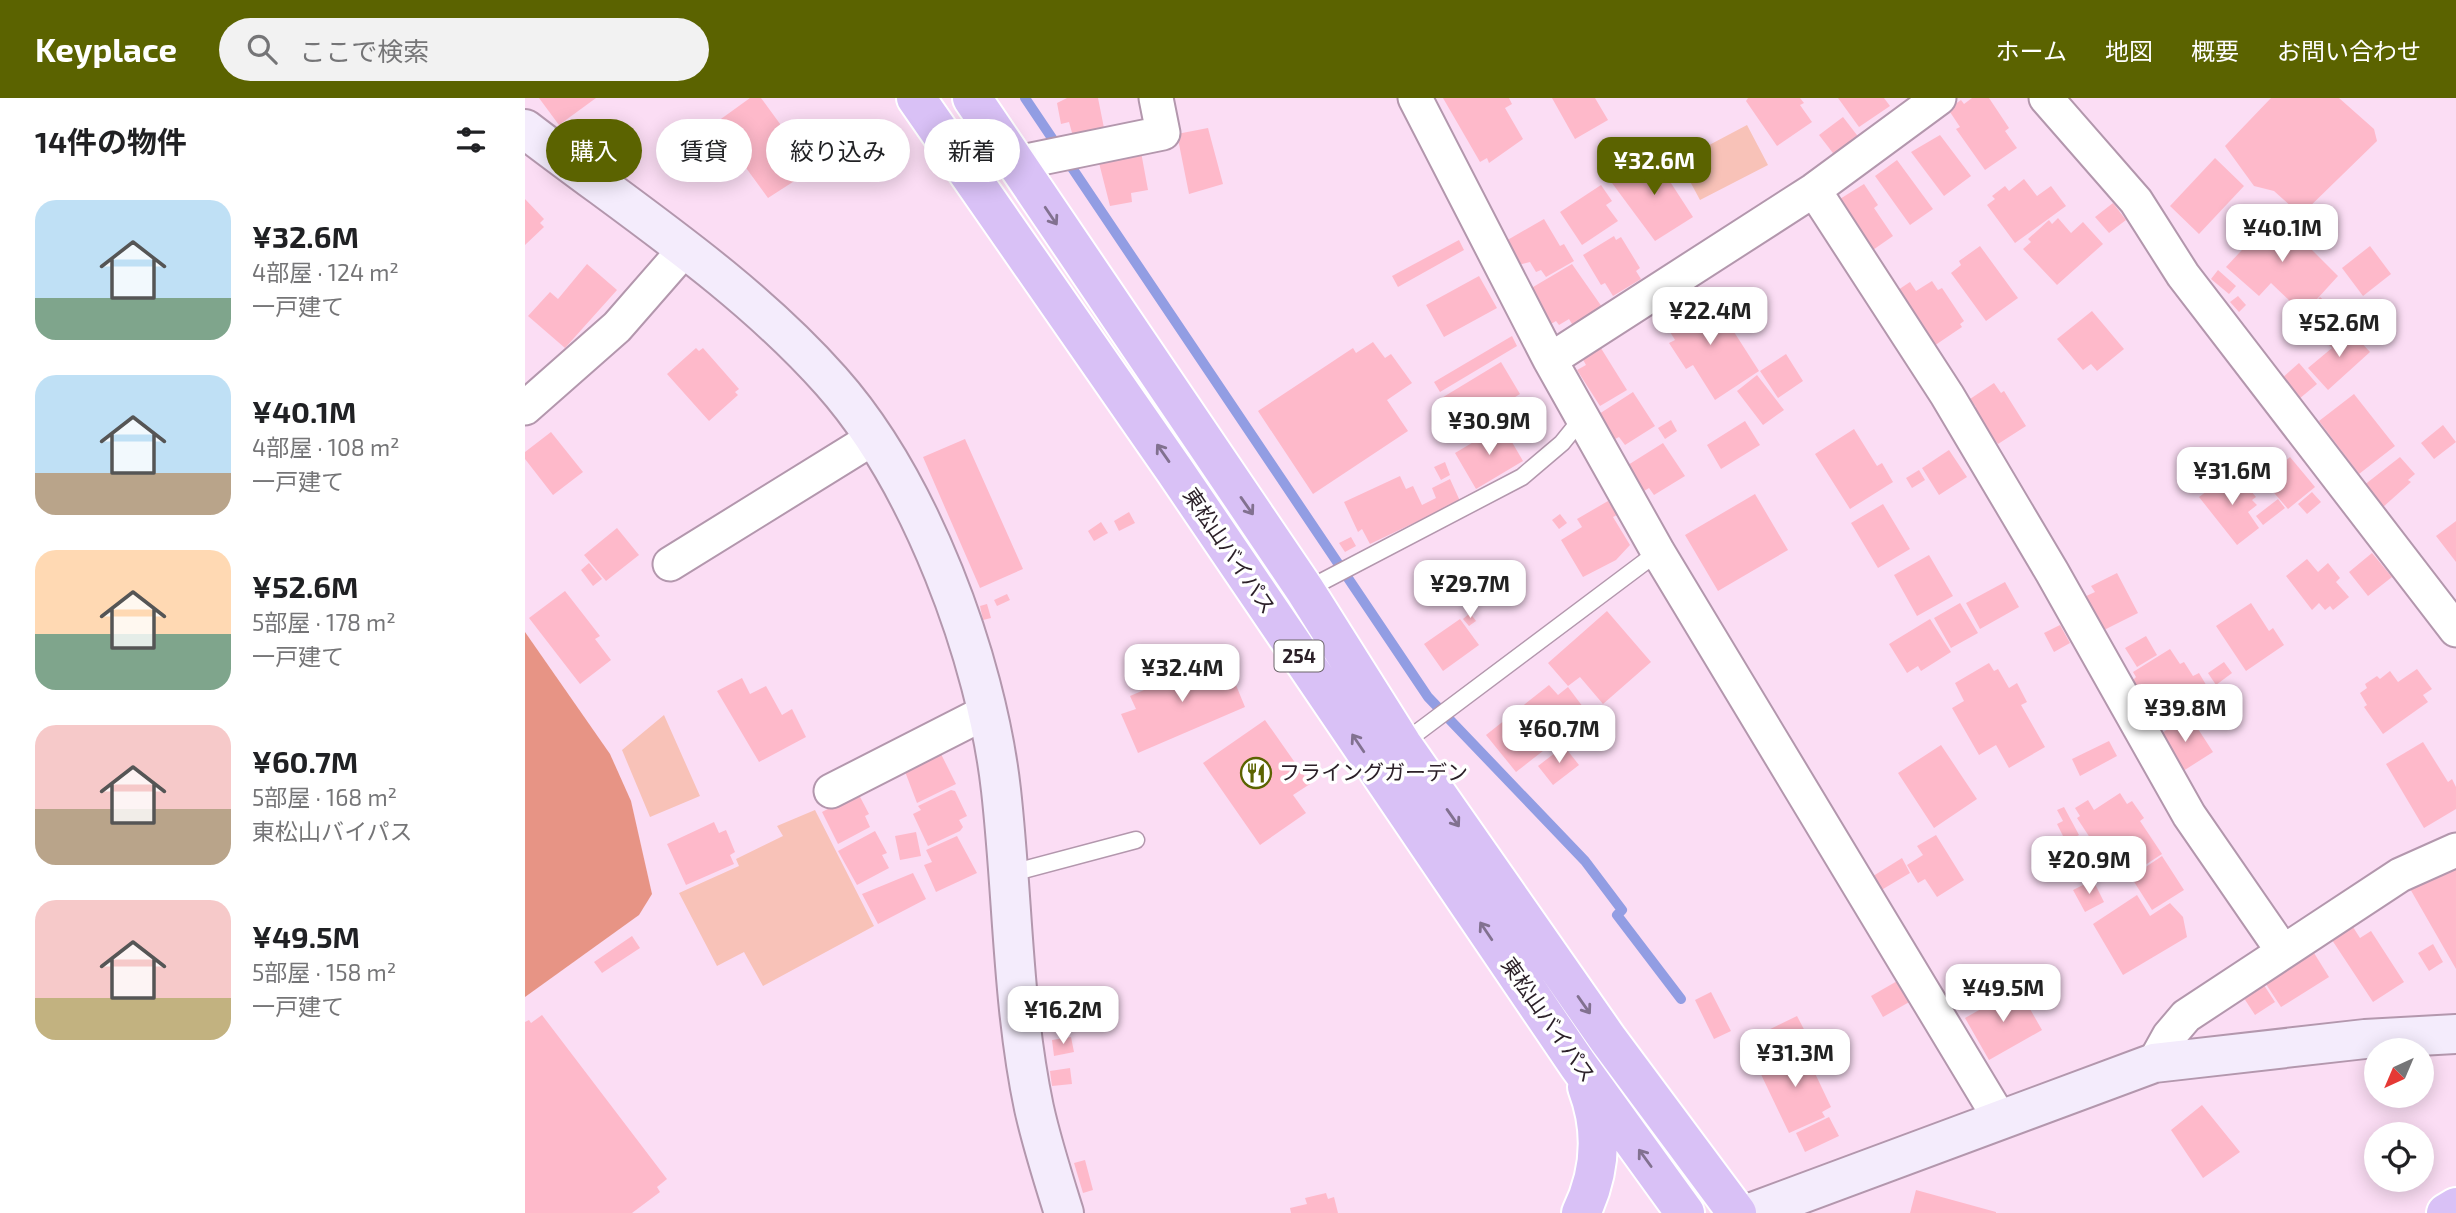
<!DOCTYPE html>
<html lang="ja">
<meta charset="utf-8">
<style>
:root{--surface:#fff;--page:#f2f2f2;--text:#202124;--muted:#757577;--accent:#5b6300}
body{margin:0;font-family:"Exo 2","Noto Sans JP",sans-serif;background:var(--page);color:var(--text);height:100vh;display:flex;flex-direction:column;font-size:26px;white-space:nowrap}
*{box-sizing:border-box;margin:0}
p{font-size:23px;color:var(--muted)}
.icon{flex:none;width:38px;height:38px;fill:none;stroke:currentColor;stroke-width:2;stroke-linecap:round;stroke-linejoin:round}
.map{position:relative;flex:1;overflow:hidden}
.panel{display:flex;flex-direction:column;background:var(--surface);width:525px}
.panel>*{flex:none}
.hud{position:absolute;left:21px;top:21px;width:665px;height:63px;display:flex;gap:14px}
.needle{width:46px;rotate:224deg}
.controls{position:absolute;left:1839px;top:940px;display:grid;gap:14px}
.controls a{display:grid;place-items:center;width:70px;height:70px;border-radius:50%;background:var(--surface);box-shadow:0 4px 18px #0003;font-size:35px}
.price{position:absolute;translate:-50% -60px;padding:0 16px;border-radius:14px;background:#fff;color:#222;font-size:23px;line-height:46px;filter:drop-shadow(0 2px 4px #0008)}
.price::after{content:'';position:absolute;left:50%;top:42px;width:21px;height:16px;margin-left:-10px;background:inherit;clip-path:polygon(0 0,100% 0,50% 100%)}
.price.on{background:var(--accent);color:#fff}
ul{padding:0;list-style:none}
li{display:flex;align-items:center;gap:21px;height:175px;padding:0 35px}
li span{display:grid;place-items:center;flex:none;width:196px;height:140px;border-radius:21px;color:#555}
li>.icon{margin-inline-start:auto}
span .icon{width:84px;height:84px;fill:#fffc;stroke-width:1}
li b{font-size:30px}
h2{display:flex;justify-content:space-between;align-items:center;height:84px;padding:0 35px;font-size:30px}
.chip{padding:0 24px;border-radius:32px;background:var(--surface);box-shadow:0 4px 18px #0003;font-size:24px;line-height:63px}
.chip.on{background:var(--accent);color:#fff}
header{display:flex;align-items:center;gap:42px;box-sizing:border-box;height:98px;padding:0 35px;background:var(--accent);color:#fff}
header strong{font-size:33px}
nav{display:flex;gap:38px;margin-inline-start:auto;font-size:24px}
.search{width:490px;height:63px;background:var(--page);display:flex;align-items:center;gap:18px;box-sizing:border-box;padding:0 24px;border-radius:38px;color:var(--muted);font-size:26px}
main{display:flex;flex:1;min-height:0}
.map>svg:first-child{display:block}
.green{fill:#f8c2b8}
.forest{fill:#e79485}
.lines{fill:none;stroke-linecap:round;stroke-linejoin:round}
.stream{stroke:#929de3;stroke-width:10}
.building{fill:#feb9ca}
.lane-casing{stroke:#b397ad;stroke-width:19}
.street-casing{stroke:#b397ad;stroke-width:37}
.secondary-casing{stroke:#b397ad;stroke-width:42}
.highway-casing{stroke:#fff;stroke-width:42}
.lane{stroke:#fff;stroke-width:16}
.street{stroke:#fff;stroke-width:33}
.secondary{stroke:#f4ecfc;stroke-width:38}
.highway{stroke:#d9c1f6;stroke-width:38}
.oneway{stroke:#827190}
.labels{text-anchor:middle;stroke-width:7;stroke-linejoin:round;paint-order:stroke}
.shield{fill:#fff;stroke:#6b6469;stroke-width:2}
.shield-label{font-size:19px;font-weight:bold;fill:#2c2129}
.street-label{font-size:21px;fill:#2c2129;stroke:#fff}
.poi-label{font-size:21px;fill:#2c2129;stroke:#fff;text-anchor:start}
</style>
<header>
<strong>Keyplace</strong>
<div class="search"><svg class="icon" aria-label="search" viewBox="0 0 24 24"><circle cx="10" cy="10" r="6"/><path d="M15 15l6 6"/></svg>ここで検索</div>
<nav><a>ホーム</a><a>地図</a><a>概要</a><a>お問い合わせ</a></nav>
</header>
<main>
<section class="panel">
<h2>14件の物件<svg class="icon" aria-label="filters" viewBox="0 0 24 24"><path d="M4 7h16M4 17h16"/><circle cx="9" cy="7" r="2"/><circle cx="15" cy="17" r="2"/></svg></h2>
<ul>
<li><span style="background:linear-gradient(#bfe0f5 70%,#7fa58c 0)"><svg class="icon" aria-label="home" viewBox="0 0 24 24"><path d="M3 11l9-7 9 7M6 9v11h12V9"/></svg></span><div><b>¥32.6M</b><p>4部屋 · 124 m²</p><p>一戸建て</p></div></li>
<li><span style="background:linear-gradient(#bfe0f5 70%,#b9a48a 0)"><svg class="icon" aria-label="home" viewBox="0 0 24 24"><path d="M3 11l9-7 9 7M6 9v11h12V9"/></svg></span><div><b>¥40.1M</b><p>4部屋 · 108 m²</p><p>一戸建て</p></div></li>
<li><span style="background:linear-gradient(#ffd9b3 60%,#7fa58c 0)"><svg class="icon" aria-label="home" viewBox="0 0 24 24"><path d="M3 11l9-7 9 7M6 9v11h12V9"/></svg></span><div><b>¥52.6M</b><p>5部屋 · 178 m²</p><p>一戸建て</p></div></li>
<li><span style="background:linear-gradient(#f6c9c9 60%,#b9a48a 0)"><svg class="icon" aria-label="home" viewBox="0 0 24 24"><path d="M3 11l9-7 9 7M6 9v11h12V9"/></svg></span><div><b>¥60.7M</b><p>5部屋 · 168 m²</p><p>東松山バイパス</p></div></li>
<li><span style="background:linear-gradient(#f6c9c9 70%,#c2b280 0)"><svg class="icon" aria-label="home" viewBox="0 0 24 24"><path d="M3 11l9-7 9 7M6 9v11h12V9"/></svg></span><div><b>¥49.5M</b><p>5部屋 · 158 m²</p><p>一戸建て</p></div></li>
</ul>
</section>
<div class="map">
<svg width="1931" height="1115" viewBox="0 0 1931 1115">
<rect width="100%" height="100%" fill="#fbddf4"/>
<path class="green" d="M1222,27L1243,67L1175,102L1154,63Z
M139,617L175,698L125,719L97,652Z
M290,712L349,828L238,888L219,854L192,868L154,795L214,768L211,761L258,738L252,728Z"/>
<path class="forest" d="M0,534L85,656L106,703L127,796L114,817L0,899Z"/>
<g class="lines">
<path class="stream" d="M500,0L903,599L1060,763L1097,812L1092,817L1156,901"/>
</g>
<path class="building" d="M14,0H71L34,27Z
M225,0H236L288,71L243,100L189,26Z
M542,0H573L580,35L549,42L544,24L536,26L532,5Z
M918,0H984L987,6L980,10L998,41L964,65L962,60L955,64Z
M1027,0H1070L1083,22L1050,41Z
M1223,0H1275L1279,5L1275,7L1287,24L1252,48L1221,3Z
M1313,0H1359L1365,8L1334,29Z
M1447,0H1464L1484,30L1480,33L1492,50L1460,72L1431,31L1435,29L1423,11L1436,2L1439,6Z
M1746,0H1814L1849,31L1852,43L1776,117L1749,93L1729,88L1700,48Z
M1318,19L1335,41L1311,59L1294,37Z
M683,30L698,86L664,96L652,36Z
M1415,37L1446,78L1419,98L1386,54Z
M616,54L623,92L606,95L607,104L585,108L573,61Z
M1134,55L1150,79L1144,82L1168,119L1130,143L1087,85Z
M1690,60L1719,88L1674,136L1645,108Z
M1372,62L1408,111L1385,127L1350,78Z
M1499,81L1512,98L1526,88L1541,108L1490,145L1462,107L1470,101L1467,98L1480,88L1484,93Z
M1339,86L1353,107L1349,110L1368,138L1345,154L1310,104Z
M1076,87L1087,103L1081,107L1093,123L1057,147L1035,114Z
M0,101L19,121L15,125L19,129L0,147Z
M1588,105L1601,122L1584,135L1570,119Z
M1747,112L1813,178L1782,212L1771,203L1768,206L1746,185L1734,198L1701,169L1730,138L1726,135Z
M1533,120L1546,135L1558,124L1578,146L1532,187L1498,151L1506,144L1503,141L1524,122L1527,126Z
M1019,121L1035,148L1039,146L1049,163L1021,179L1016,172L1011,174L1005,164L993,167L979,144Z
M1089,138L1091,142L1096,139L1115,170L1111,173L1116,181L1088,198L1080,185L1076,187L1058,157Z
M934,142L939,152L873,189L867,178Z
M1455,148L1493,200L1461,223L1426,175L1436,167L1434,163Z
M1845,148L1866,176L1838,198L1817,170Z
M62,166L92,192L40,250L3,218L25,194L33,201Z
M1047,166L1077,209L1073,211L1076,215L1050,231L1044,221L1034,227L1031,223L1026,226L1003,192Z
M1693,172L1711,188L1704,196L1686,181Z
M954,178L972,210L919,239L901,207Z
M1407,183L1413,192L1417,190L1439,223L1435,226L1437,229L1406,250L1376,205L1380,202L1373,192L1385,184L1391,193Z
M1181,197L1186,198L1234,273L1190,302L1168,267L1161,271L1144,245L1150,242L1139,224Z
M1713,198L1721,207L1714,214L1705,204Z
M1795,199L1811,213L1797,229L1781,214Z
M1567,213L1599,251L1572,273L1566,266L1558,272L1532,241Z
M1822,229L1845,254L1803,292L1783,270L1807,250L1803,246Z
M987,238L992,248L915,294L909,284Z
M848,244L860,260L866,256L887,285L862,302L883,333L788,396L733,313L828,250L831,255Z
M1074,247L1102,292L1075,308L1052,272L1061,267L1056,258Z
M171,250L174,253L178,250L214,291L210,294L213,297L184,323L142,276Z
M1261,256L1278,283L1253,300L1235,273Z
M976,264L995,296L979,306L984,313L939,340L915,301Z
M1774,265L1792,286L1774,301L1756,281Z
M1232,277L1259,312L1238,327L1212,293Z
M1469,285L1476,295L1479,293L1501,328L1473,346L1447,312L1451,309L1445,301Z
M1108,294L1130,328L1100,347L1094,339L1090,341L1074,316Z
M1829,296L1870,348L1834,376L1794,323Z
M1146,322L1152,333L1140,341L1133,330Z
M1220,323L1235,347L1196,371L1182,347Z
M977,327L998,363L951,391L930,355Z
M1918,327L1931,344L1909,361L1896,345Z
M1329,331L1352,368L1357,365L1368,384L1325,411L1290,356Z
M26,334L58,374L28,397L0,361V354Z
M440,341L498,471L455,490L398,359Z
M1138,345L1160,378L1129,397L1124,390L1119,393L1103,367Z
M1424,352L1442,379L1414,397L1397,370Z
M1765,359L1790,389L1763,411L1738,382Z
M1875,359L1890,376L1883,382L1886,384L1857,410L1838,388Z
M920,364L925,377L916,382L909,369Z
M1394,372L1400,382L1387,390L1381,380Z
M1706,375L1710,381L1713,378L1731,399L1727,402L1732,407L1723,414L1734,430L1712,447L1674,399Z
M875,378L881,391L888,388L897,407L911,400L907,390L925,381L935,403L845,446L837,431L833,434L819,404Z
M1787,394L1796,404L1782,416L1773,406Z
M1230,396L1263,452L1193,493L1160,437Z
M1753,401L1760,410L1738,427L1731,418Z
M1083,403L1092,417L1088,419L1105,447L1091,462L1058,479L1036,442L1057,429L1052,421Z
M1358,406L1385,451L1353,470L1326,425Z
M604,414L610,425L594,433L589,423Z
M1035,416L1042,425L1034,431L1027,422Z
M1931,423V464L1911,438Z
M576,424L583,435L569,443L563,433Z
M92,430L114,457L81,483L59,457Z
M826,439L831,448L820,454L814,445Z
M1847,455L1867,479L1843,498L1824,474Z
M1404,457L1428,498L1392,518L1369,477Z
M1782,461L1793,474L1803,465L1815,480L1811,484L1824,499L1808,512L1805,508L1800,512L1794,505L1787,512L1761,478Z
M64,465L77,481L68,488L56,472Z
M1592,475L1613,515L1575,534L1557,500L1570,494L1566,488Z
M1480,484L1494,509L1455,531L1441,505Z
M40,493L75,538L70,541L86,562L55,586L4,520Z
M482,496L485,502L472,508L469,502Z
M1435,505L1453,535L1426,550L1409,520Z
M1726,505L1744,533L1748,530L1759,547L1721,573L1691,528Z
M462,506L466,520L458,522L455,508Z
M1082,513L1126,564L1078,606L1055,579L1043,588L1023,565Z
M945,515L951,523L944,528L938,521Z
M935,521L954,547L918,573L899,546Z
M1405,521L1426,554L1396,573L1393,568L1382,575L1364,546Z
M1535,527L1545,545L1529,554L1519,535Z
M1621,538L1632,557L1612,569L1600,550Z
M1645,551L1655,566L1659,564L1668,578L1674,575L1686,595L1646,619L1639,608L1632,612L1619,592L1615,594L1608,582L1611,579L1608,574Z
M699,558L720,609L613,655L596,616L611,611L605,598Z
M1699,564L1707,575L1691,587L1683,575Z
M1464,565L1469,573L1473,571L1484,590L1492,585L1502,604L1496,607L1520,649L1484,670L1471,647L1454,657L1427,610L1439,603L1430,585Z
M1892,571L1907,591L1898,597L1903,604L1858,636L1839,609L1842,607L1835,595L1842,590L1840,586L1852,578L1855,581L1865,573L1873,584Z
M217,580L225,596L241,588L257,617L267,611L281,639L234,664L192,593Z
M1024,587L1033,597L1043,589L1064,617L991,674L961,637Z
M1664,617L1688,654L1655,675L1631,639Z
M740,622L785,686L768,697L781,715L735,747L678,665Z
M1069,626L1074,632L1052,649L1047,643Z
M1584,643L1592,658L1555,678L1547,661Z
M1898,644L1923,684L1927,681L1931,689V711L1899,730L1861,666Z
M1416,647L1452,701L1409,730L1373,675Z
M1039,648L1054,667L1028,687L1013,668Z
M415,654L431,686L392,705L379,671Z
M426,692L430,693L442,718L434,722L438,729L435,733L403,748L388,716L396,712L393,708Z
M333,695L344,716L340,718L345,729L313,746L297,714Z
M1595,695L1602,706L1607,703L1619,720L1615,723L1637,756L1594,784L1552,720L1555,718L1550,710L1563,702L1569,712Z
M1539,709L1554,737L1541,744L1532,726L1538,723L1532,712Z
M189,724L194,735L201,732L210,754L205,757L209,766L161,787L142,746Z
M350,733L362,755L357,757L364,770L332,787L313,753Z
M391,734L396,758L375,762L370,738Z
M1411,737L1439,782L1412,799L1400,781L1393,785L1382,767L1398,757L1392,748Z
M432,738L452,775L411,794L399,767L407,764L401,752Z
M1637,758L1659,792L1627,812L1606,779Z
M1377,760L1385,775L1353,794L1345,780Z
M1931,762V871L1884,789Z
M388,775L401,801L353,826L337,796Z
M1568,782L1579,804L1560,814L1548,792Z
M1612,797L1625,818L1645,805L1658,819L1662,839L1598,877L1568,826Z
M1828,829L1835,840L1846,833L1879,884L1848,904L1807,842Z
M107,838L115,850L77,875L69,864Z
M1908,846L1918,864L1904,873L1893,855Z
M1784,847L1804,879L1756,909L1735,877Z
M1733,878L1750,904L1730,917L1713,891Z
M1374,882L1386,903L1358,919L1346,898Z
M1493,890L1517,932L1464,962L1440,920Z
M1186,894L1206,933L1189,941L1170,902Z
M17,917L142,1081L132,1089L135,1094L107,1115H0V924L4,922L6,925Z
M1272,918L1283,939L1232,965L1221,943Z
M546,939L549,954L529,958L527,942Z
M1277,948L1306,1009L1297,1014L1300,1019L1264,1035L1232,968Z
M545,970L547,986L527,988L525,973Z
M1677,1007L1715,1054L1678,1080L1646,1032Z
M1304,1019L1314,1038L1280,1054L1271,1035Z
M560,1062L568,1092L558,1095L549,1065Z
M1391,1092L1471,1114V1115H1385Z
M801,1095L803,1101L809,1099L813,1115H766L765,1110L782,1106L780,1100Z"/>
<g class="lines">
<g class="lane-casing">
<path id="lane" d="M781,492L997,379L1037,345L1058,319
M877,646L1133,454
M483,776L611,742"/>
</g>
<g class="street-casing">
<path id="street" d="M890,0L1025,262L1133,454L1475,1021
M1521,0L1611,103L1658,177L1931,532
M492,65L638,35L631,0
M1289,92L1422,297L1527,474L1664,717L1757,852
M1025,262L1289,92L1414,0
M0,310L92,229L161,150
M145,466L350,339
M306,693L461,614
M1629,965L1644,938L1661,918L1875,777L1931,752"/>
</g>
<g class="secondary-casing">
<path id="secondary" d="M0,31C104,111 218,184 306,283C395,383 461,559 476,692C488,798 487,906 509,1010C517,1046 528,1080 539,1115
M1225,1115L1629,965L1840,941L1931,936"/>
</g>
<g class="highway-casing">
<path id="highway" d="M391,0L650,373L1053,967L1160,1115
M447,0L780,492L877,646L1082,940L1212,1115
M1056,1115C1076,1074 1078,1031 1062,989
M1921,1115L1931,1109"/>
</g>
<use href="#lane" class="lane"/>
<use href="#street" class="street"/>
<use href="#secondary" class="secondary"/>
<use href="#highway" class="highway"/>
</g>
<defs><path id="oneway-shaft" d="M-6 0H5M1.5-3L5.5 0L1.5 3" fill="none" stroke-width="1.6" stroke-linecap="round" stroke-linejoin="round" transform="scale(1.75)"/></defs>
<g class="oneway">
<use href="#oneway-shaft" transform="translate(526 118) rotate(56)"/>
<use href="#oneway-shaft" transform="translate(638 355) rotate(-125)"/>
<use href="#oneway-shaft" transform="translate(722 408) rotate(55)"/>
<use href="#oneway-shaft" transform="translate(833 645) rotate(-124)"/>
<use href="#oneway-shaft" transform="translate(928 720) rotate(55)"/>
<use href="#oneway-shaft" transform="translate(961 833) rotate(-124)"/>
<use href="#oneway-shaft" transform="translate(1059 907) rotate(55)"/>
<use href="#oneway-shaft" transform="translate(1120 1060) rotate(-126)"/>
</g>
<defs>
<g id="restaurant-ring" transform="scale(1.575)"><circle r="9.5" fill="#fff" stroke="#5b6300" stroke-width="1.5"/><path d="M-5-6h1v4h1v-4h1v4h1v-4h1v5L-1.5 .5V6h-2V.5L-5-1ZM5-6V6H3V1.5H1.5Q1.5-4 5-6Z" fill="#5b6300"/></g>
</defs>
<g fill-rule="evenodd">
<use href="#restaurant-ring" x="731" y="675"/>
</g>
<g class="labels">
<rect class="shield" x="749.5" y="542.5" width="49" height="31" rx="5"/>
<g class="shield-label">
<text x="774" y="565">254</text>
</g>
<g class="street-label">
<text transform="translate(704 453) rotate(56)" y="7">東松山バイパス</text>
<text transform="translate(1023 922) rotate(55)" y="7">東松山バイパス</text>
</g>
<g class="poi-label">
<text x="754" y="682">フライングガーデン</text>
</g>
</g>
</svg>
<div class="controls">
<a><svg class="needle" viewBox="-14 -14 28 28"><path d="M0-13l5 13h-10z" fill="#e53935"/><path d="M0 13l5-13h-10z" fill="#757577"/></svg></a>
<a><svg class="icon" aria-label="locate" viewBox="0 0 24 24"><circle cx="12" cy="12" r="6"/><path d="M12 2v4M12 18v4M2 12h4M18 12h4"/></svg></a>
</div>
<b class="price on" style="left:1129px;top:99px">¥32.6M</b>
<b class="price" style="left:1757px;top:166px">¥40.1M</b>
<b class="price" style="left:1185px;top:249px">¥22.4M</b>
<b class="price" style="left:1814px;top:261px">¥52.6M</b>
<b class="price" style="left:964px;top:359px">¥30.9M</b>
<b class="price" style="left:1707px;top:409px">¥31.6M</b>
<b class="price" style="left:945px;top:522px">¥29.7M</b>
<b class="price" style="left:657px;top:606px">¥32.4M</b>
<b class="price" style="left:1660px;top:646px">¥39.8M</b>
<b class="price" style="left:1034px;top:667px">¥60.7M</b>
<b class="price" style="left:1564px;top:798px">¥20.9M</b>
<b class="price" style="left:1478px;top:926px">¥49.5M</b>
<b class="price" style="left:538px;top:948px">¥16.2M</b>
<b class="price" style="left:1270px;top:991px">¥31.3M</b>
<div class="hud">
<a class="chip on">購入</a>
<a class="chip">賃貸</a>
<a class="chip">絞り込み</a>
<a class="chip">新着</a>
</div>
</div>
</main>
